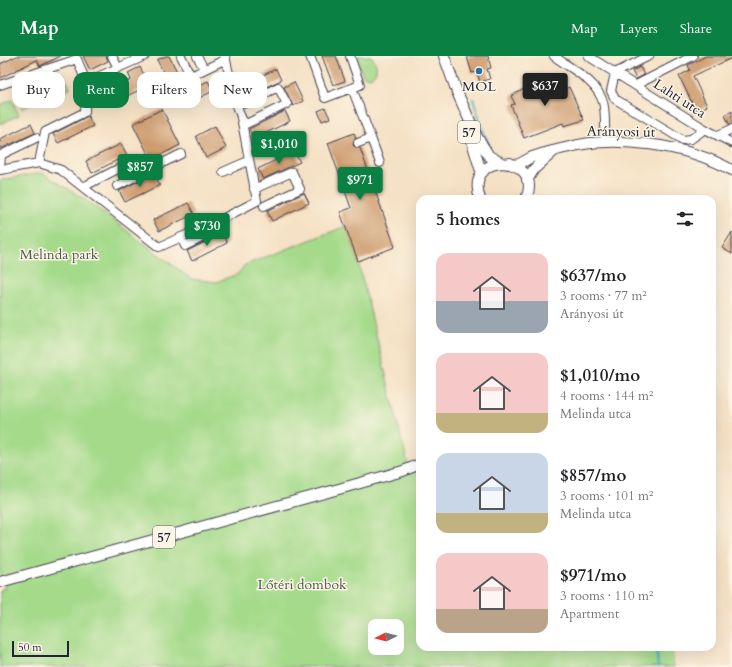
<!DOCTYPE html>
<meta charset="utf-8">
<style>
:root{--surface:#fff;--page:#f6f6f6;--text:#202124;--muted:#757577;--accent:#0b8043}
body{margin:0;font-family:Cardo,serif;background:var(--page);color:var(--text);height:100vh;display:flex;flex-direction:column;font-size:15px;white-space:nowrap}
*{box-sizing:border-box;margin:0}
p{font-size:13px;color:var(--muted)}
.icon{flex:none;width:22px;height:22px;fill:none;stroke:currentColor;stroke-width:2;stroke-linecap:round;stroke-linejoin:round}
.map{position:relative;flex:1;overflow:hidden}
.drawer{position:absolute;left:416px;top:139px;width:300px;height:456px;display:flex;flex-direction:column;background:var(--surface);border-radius:12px;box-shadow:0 4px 16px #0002}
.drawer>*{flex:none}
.banner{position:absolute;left:12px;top:16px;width:344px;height:36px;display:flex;gap:8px}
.needle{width:26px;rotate:264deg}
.tools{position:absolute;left:368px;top:563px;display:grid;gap:8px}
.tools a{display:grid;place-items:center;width:36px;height:36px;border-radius:8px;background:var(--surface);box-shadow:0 4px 16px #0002;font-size:20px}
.scale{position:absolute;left:12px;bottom:10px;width:57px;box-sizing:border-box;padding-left:4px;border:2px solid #22223b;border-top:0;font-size:11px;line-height:14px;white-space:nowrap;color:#22223b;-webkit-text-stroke:3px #fcf5e5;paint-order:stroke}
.price{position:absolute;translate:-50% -34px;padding:0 9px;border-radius:4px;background:var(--accent);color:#fff;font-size:13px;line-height:26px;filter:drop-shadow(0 1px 2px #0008)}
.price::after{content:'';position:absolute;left:50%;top:24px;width:12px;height:9px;margin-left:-6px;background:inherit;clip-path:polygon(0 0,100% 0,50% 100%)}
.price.on{background:#222;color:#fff}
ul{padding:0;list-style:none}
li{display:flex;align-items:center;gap:12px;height:100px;padding:0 20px}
li span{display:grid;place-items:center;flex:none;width:112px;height:80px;border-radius:12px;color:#555}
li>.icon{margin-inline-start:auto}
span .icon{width:48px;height:48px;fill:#fffc;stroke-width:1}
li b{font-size:17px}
h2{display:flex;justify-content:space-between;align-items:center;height:48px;padding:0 20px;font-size:17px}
.pill{padding:0 14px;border-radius:12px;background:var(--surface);box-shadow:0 4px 16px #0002;font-size:14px;line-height:36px}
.pill.on{background:var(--accent);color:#fff}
header{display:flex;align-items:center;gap:24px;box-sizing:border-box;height:56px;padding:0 20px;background:var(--accent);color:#fff}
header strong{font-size:19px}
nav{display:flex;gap:22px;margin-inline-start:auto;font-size:14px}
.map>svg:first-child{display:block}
.green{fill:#a5da8b;stroke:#647e63;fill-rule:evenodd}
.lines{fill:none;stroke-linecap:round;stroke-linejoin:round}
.stream{stroke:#45b5bc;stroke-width:2.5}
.building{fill:#ce9c6f}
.minor-casing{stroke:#423f50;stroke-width:10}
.major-casing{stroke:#423f50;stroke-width:12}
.minor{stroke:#fff;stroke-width:8}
.major{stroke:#fff;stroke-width:10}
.poi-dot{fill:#1f6fb2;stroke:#fcf5e5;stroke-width:1.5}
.labels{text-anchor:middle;stroke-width:3;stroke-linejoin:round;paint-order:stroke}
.shield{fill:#fcf5e5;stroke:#63616e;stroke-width:1}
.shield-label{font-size:13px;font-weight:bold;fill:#22223b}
.poi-label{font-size:14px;fill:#22223b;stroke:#fcf5e5}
.street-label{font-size:14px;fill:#22223b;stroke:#fcf5e5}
.park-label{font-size:14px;fill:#495953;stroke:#fcf5e5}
</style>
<header>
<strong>Map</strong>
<nav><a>Map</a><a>Layers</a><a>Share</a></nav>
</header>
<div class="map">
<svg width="732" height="611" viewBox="0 0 732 611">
<rect width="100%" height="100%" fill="#fcf5e5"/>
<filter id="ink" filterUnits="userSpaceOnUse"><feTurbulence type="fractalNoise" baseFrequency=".025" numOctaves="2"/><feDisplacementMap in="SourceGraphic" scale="8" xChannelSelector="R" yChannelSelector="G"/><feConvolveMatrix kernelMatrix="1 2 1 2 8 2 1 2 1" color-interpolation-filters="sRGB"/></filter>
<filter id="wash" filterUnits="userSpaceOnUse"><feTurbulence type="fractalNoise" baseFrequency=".012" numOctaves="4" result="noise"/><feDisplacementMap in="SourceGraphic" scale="16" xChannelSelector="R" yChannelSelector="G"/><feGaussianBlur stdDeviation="0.9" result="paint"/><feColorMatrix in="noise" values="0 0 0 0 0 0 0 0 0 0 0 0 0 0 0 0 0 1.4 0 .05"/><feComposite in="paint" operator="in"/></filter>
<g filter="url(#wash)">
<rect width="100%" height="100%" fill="#f5e1c5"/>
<path class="green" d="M358,0H371C384,15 370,27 363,19C359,14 361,6 358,0Z
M63,17L70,32L46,44L39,29Z
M36,28L43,42L22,53L14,38Z
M12,44L19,59L0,68V49Z
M42,117L86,144L191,223L216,226L238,218L245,209L349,169L409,413L420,408V591H672L674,611H0V534L5,532L0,518V124ZM375,570H397V592H375Z"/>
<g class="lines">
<path class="stream" d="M473,43L488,90
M656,591L658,611"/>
</g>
<g id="blocks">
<path class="building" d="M17,0H61L40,10L37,4L0,22V8Z
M83,0H106L108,5L90,14Z
M166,0H169L187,35L208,25L213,35L189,47L184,37L175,41L169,29L146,40L143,32L119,44L116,38L109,41L104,29L116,23L119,30L131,24L128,17L140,11L147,25L164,17L157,4Z
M322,0H336L345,25L333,29Z
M471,0H488L491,12L487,13L490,23L480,26L477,16L472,17L467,1Z
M706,0H732V2L693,20L707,50L696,55L679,20L690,14L688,9Z
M640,11L644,19L636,23L632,15Z
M276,13L281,24L245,41L239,30Z
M543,22H557L558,25L559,24L563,34L569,31L584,64L564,70L563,67L524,82L511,49L515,48L511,40L531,29L537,23Z
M294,26L303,45L293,50L284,31Z
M325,52L330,62L322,65L318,55Z
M162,53L180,89L151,104L133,68Z
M285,55L290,65L254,83L249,73Z
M732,55V68H729L725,59Z
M88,60L93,70L58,87L53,78Z
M31,68L35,77L0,93V83Z
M215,70L226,92L206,102L196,80Z
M354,77L356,82L354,84L353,89L355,91L360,92L395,191L358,205L340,156L351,152L328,87Z
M121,88L127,99L92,117L86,105Z
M294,95L300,106L263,123L258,113Z
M154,117L160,129L125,146L119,135Z
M304,137L309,147L272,165L267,155Z
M188,147L194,158L159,175L153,164Z
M732,176V198L722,192Z
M222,178L227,187L192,205L187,195Z"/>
</g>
</g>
<g filter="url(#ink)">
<use href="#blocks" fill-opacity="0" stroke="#423f50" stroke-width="1"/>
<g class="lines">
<g class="minor-casing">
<path id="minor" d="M112,0L118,12
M181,0L191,20L226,3
M197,0L204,13
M310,0L325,42L360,29L350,0
M554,0C571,13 596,24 603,46C606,56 605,76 605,87
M588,0L705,73L732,87
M649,0L615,17L611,35L615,43L683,84L691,83L705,73
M0,29L77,3L86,26
M636,29L693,0
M352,32L371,82L358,87
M241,62L246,68L287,48L278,31L246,47
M718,79L732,73
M36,82L1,99L0,114L39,107L61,114L159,191L218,165L257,145L241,61L235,44L225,0
M371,82L380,107
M39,107L45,76L85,56L86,26L145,0
M223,116L248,105
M142,117L181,98
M83,131L135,104L142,117L117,130
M254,133L292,116L300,133L264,150
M181,181L185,190L218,174V165"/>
</g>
<g class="major-casing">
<path id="major" d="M444,0L457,36L477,81L489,100L500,106
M468,73L480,112L483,116
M510,107C511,108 515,109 516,109C521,108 526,104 530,102C541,97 553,95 565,92C615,78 687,89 732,114
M527,124L534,113L553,96
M480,143C463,93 545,98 526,143
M0,526L328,436L403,415L420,408"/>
</g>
<use href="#minor" class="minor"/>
<use href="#major" class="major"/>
</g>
</g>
<circle class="poi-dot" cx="479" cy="15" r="4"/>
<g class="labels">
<g class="shield">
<rect x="458" y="65" width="22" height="22" rx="3"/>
<rect x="153" y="470" width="22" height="22" rx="3"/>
</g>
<g class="shield-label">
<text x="469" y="81">57</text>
<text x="164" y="486">57</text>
</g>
<g class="poi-label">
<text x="479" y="35">MOL</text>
</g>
<g class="street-label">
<text transform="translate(680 42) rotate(33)" y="5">Lahti utca</text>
<text transform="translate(621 75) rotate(1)" y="5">Arányosi út</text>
</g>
<g class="park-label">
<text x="59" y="203">Melinda park</text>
<text x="302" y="533">Lőtéri dombok</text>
</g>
</g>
</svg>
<div class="tools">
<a><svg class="needle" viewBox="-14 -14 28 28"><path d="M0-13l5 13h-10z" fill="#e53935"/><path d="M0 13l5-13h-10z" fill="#757577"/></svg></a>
</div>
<div class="scale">50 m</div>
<b class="price on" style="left:545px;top:51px">$637</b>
<b class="price" style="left:279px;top:109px">$1,010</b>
<b class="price" style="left:140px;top:132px">$857</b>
<b class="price" style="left:360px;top:145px">$971</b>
<b class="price" style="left:207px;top:191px">$730</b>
<div class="banner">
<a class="pill">Buy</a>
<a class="pill on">Rent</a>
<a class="pill">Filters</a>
<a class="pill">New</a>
</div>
<section class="drawer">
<h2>5 homes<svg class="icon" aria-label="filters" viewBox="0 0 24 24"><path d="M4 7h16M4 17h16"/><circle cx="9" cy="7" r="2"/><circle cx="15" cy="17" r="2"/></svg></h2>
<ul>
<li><span style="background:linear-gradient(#f6c9c9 60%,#9aa5b1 0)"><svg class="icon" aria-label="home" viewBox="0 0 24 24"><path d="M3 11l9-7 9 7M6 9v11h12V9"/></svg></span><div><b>$637/mo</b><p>3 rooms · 77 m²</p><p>Arányosi út</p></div></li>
<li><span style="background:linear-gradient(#f6c9c9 75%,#c2b280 0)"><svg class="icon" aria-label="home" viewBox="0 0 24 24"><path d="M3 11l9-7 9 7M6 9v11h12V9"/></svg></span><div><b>$1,010/mo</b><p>4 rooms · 144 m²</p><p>Melinda utca</p></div></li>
<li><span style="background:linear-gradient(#c9d6e8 75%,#c2b280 0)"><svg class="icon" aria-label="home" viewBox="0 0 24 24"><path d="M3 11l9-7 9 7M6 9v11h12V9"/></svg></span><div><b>$857/mo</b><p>3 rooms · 101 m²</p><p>Melinda utca</p></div></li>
<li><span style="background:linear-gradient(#f6c9c9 70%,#b9a48a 0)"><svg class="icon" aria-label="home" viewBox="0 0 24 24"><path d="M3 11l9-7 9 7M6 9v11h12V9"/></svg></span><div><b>$971/mo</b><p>3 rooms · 110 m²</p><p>Apartment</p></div></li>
</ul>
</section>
</div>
